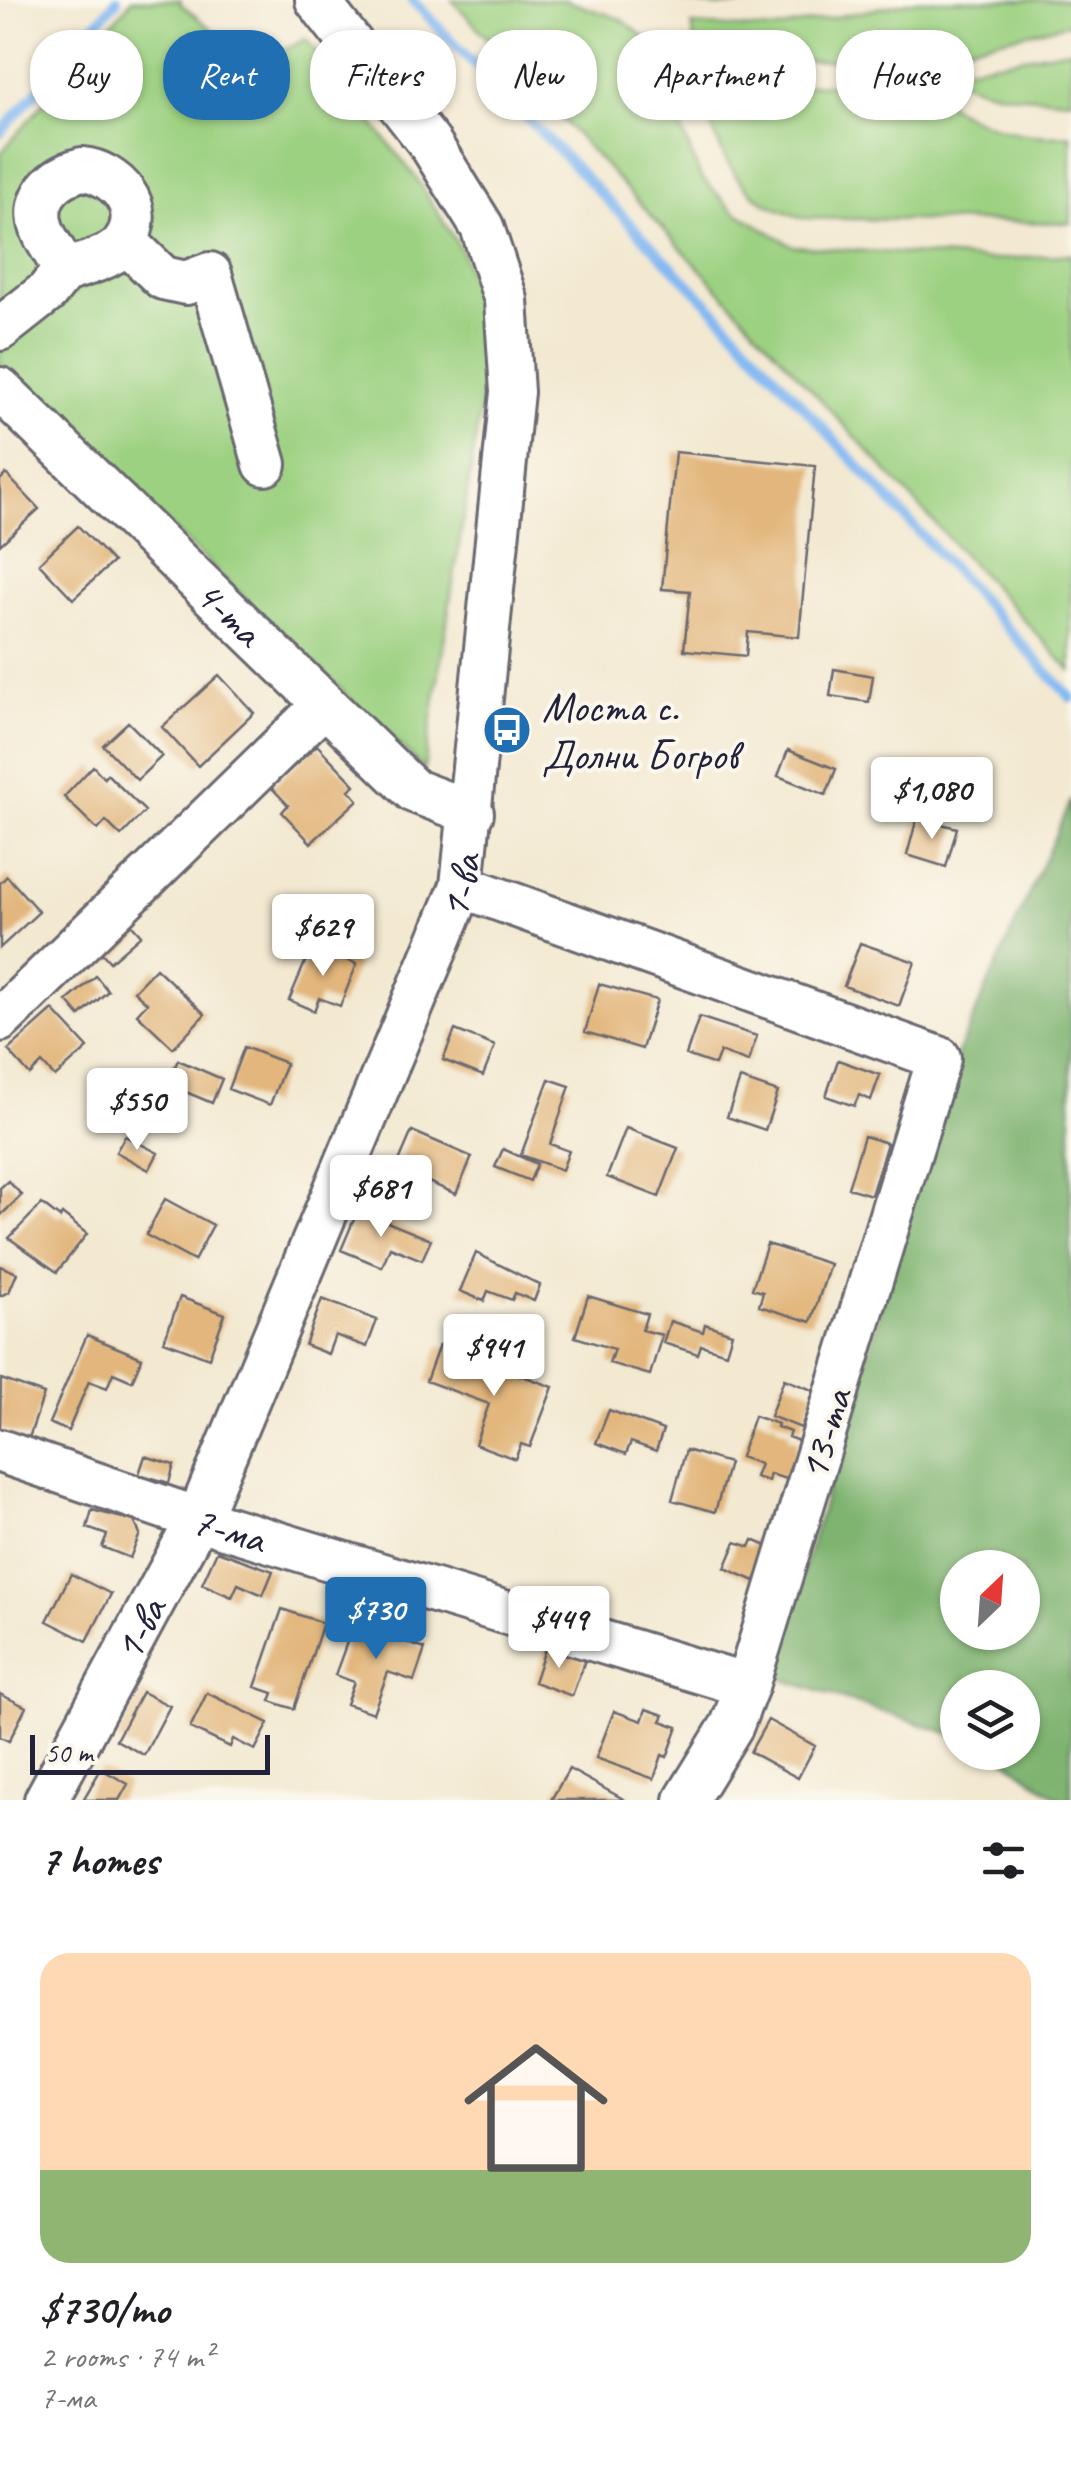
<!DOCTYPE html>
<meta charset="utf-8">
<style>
:root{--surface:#fff;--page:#f6f6f6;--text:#202124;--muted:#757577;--accent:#1f6fb2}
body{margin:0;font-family:Caveat,sans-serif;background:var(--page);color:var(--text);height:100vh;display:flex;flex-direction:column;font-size:38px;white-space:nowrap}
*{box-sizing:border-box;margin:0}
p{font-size:32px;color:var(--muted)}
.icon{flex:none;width:55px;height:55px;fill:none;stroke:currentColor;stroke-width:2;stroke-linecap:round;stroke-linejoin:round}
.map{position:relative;height:1800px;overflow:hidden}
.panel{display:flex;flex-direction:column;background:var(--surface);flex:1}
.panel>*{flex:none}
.banner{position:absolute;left:30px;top:30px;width:1012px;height:90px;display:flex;gap:20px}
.needle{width:65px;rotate:25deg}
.tools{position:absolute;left:940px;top:1550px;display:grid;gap:20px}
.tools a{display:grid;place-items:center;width:100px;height:100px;border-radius:50%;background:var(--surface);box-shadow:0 2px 8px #0004;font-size:50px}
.scale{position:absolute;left:30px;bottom:25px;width:240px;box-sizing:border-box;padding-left:10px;border:5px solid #22223b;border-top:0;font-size:28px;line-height:35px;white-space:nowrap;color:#22223b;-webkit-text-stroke:8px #fbf7ec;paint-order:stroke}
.price{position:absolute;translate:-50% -85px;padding:0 22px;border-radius:10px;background:#fff;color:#222;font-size:32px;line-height:65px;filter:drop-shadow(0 2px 5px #0008)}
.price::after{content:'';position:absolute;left:50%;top:60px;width:30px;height:22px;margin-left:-15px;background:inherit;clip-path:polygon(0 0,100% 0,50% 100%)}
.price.current{background:var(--accent);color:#fff}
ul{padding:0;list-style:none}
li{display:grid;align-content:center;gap:20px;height:530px;padding:0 40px}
li span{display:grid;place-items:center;height:310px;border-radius:30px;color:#555}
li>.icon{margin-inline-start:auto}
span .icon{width:180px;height:180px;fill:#fffc;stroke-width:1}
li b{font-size:42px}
h2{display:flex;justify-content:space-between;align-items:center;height:120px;padding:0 40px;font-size:42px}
.chip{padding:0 35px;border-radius:40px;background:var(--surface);box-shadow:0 2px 8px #0004;font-size:35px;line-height:90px}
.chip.current{background:var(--accent);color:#fff}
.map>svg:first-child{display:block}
.green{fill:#9dd182;stroke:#607a5e;stroke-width:2.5}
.forest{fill:#7eb370;stroke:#506a56;stroke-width:2.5;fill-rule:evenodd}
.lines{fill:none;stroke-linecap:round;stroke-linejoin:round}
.stream{stroke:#85b9f2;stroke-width:10}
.building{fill:#e2b67c}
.minor-casing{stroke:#6b6870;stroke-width:48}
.minor{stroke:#fff;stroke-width:42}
.labels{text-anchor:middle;stroke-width:8;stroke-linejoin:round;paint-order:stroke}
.street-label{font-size:42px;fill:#22223b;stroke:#fbf7ec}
.poi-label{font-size:42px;fill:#22223b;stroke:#fbf7ec;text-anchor:start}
</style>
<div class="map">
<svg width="1071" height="1800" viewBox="0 0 1071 1800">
<rect width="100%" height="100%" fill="#fbf7ec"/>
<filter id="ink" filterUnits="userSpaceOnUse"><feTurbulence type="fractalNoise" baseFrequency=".01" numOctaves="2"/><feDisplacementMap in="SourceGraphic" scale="20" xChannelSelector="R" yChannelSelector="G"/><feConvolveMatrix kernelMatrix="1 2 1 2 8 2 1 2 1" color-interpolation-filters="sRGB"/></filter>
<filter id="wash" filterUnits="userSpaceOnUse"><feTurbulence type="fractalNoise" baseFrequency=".0048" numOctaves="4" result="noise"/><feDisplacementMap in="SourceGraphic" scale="40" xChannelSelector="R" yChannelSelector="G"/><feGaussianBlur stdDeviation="2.25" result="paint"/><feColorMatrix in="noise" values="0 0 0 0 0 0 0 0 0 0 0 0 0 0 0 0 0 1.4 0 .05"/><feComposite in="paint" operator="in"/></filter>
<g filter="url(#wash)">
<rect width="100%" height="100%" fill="#f3e9d1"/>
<path class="green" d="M132,0H181L180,4L256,64L306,39L417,179L461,250L482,313L487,365L424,769L0,364V154Z
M452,0H564L621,19L652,43L672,105L700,176L734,211L793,246L994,260L1071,254V671Z
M673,0H816L717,7Z
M919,0H1071V23L970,46L871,59L774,62L714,54L694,40L692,25L773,30Z
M1071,49V100C1029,96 981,97 945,71Z
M700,76L781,87L920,78C956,120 1016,141 1071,135V223L802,218C790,213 775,209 764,202C723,176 708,121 700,76Z"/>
<path class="forest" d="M1071,800V1800H1061L997,1753L1022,1752V1688H958L957,1736L772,1676L953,1063ZM958,1568H1022V1632H958Z"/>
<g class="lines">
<path class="stream" d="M412,0L730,326L1071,698
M0,133L117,0"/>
</g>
<g id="blocks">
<path class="building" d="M675,452L815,466L799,637L748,632L746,656L684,650L690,591L662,589Z
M6,474L39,509L0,545V480Z
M78,526L113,562L73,599L39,563Z
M834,669L873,676L869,702L830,696Z
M219,675L254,713L198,766L162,727Z
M128,722L162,756L137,780L103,745Z
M317,745L355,785L349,790L358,800L311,843L282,812L288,805L271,787Z
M788,750L836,769L826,795L778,776Z
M93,766L104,778L107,774L145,811L121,836L106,821L98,830L64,797Z
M917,818L957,828L946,867L907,855Z
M7,876L39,912L0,948V883Z
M124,916L141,935L110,962L93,943Z
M860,943L915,962L899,1006L844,986Z
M312,946L357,964L340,1006L319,998L314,1011L289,1000Z
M156,968L205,1014L173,1048L137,1014L147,1003L134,991Z
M96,976L108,991L80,1016L67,1001Z
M599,984L657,1000L642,1049L585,1032Z
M53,1010L88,1048L55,1077L42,1063L30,1075L8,1050Z
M699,1017L757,1036L748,1062L720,1052L715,1065L686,1055Z
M455,1030L495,1046L483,1076L443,1060Z
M244,1047L286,1063L270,1105L228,1089Z
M178,1060L222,1079L212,1103L167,1084Z
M838,1060L880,1075L871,1100L859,1095L854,1106L826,1096Z
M549,1079L570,1086L550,1144L569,1151L562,1170L521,1155Z
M740,1079L778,1092L765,1130L727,1117Z
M626,1128L678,1148L659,1197L607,1177Z
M412,1131L472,1157L456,1194L396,1168Z
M125,1136L158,1153L149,1170L116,1152Z
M864,1136L887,1143L871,1195L848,1188Z
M503,1149L537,1164L530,1181L495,1167Z
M8,1181L22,1195L0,1216V1188Z
M165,1199L213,1225L194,1261L146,1235Z
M42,1204L60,1218L62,1214L87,1234L57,1272L9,1238Z
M358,1210L431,1240L422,1260L390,1247L382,1267L341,1250Z
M767,1244L830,1264L811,1322L759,1306L763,1292L752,1289Z
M476,1253L540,1285L534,1301L515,1293L512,1300L488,1291L484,1301L460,1291Z
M0,1266L17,1273L9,1292L0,1296Z
M588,1296L647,1314L642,1330L662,1335L650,1375L609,1363L614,1349L575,1337Z
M180,1297L225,1314L209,1358L164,1341Z
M322,1299L377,1320L367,1347L335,1335L328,1354L305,1345Z
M670,1321L703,1332L705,1324L732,1333L726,1353L701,1345L698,1354L663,1343Z
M87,1335L142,1358L132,1381L113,1373L107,1388L89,1381L68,1431L49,1423Z
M439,1345L553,1387L530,1447L521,1444L515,1459L475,1444L489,1404L426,1381Z
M1,1379L44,1394L29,1438L0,1429Z
M784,1379L815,1391L801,1428L770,1416Z
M609,1410L663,1430L656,1451L631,1442L626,1454L596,1443Z
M754,1416L778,1424L777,1427L790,1432L788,1437L799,1441L786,1479L770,1474L768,1481L755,1477L760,1464L740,1457Z
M686,1450L729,1463L715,1512L672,1500Z
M145,1456L174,1465L169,1483L139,1474Z
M92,1510L134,1521L140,1534L130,1558L102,1547L107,1535L87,1528Z
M753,1540L769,1547L755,1581L725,1568L736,1542L750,1547Z
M217,1551L273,1571L263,1595L238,1584L232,1597L202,1584Z
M71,1574L111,1594L87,1641L47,1621Z
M282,1609L323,1623L294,1709L270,1701L273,1693L255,1687Z
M373,1617L393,1624L389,1636L425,1649L414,1681L388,1672L373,1713L346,1704L354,1682L335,1675L354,1623L369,1628Z
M546,1646L585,1660L572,1696L534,1682Z
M142,1692L170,1706L144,1755L116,1740Z
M207,1693L269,1723L255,1750L233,1739L230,1747L190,1728Z
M0,1694L26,1707L9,1741L0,1737Z
M646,1709L664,1715L661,1721L678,1727L667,1757L662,1755L654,1779L596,1758L614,1711L642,1721Z
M768,1720L815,1746L798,1778L750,1752Z
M101,1769L128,1784L119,1800H83Z
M569,1769L625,1800H551Z"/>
</g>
</g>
<g filter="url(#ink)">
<use href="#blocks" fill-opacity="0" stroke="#6b6870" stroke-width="2.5"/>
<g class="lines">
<g class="minor-casing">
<g id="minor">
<path d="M82,169C115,172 148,207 125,241C114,259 81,264 63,272C59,254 48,246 42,229C31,198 54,176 82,169Z"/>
<path d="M125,241L163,278L186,283L210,274L265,464"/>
<path d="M0,329L47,292L63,272"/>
<path id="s1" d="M0,389L414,791L472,813"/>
<path d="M462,886L939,1058L747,1686L732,1725L686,1800"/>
<path d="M0,1020L324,705"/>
<path id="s2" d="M0,1451L198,1519L747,1686"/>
<path id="s3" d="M46,1800L198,1519L462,886L512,392L506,300L482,227L431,145L317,0"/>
</g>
</g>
<use href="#minor" class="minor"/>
</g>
</g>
<defs>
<g id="bus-disc" transform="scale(2.5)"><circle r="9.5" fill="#1f6fb2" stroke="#fbf7ec"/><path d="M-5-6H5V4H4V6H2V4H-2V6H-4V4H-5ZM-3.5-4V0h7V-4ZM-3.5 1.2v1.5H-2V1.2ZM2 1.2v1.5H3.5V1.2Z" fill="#fff"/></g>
</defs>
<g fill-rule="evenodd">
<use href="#bus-disc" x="507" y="730"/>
</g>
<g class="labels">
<g class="street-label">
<text dy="15" stroke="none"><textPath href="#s1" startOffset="320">4-та</textPath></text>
<text dy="15" stroke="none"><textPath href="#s3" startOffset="1005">1-ва</textPath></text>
<text transform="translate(824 1434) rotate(-73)" y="15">13-та</text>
<text dy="15" stroke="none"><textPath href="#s2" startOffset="242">7-ма</textPath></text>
<text dy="15" stroke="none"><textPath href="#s3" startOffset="195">1-ва</textPath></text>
</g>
<g class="poi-label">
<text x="542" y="721">Моста с.<tspan x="542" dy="48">Долни Богров</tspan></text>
</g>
</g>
</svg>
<div class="tools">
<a><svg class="needle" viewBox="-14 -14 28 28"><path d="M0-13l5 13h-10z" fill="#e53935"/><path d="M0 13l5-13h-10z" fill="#757577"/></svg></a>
<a><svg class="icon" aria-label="layers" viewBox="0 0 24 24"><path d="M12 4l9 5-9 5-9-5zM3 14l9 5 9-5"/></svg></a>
</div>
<div class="scale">50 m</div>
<b class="price" style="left:932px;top:842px">$1,080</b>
<b class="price" style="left:323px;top:979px">$629</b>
<b class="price" style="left:137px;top:1153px">$550</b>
<b class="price" style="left:381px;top:1240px">$681</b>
<b class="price" style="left:494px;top:1399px">$941</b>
<b class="price current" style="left:376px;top:1662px">$730</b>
<b class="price" style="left:559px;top:1671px">$449</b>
<div class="banner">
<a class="chip">Buy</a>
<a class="chip current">Rent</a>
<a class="chip">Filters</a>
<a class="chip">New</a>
<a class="chip">Apartment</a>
<a class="chip">House</a>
</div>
</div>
<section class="panel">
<h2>7 homes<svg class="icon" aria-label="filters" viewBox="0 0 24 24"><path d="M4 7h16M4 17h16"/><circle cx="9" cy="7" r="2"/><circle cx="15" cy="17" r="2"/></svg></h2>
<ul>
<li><span style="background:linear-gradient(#ffd9b3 70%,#8fb573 0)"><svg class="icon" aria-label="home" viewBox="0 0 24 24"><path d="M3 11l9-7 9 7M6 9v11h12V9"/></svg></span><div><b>$730/mo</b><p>2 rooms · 74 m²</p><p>7-ма</p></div></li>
</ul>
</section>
